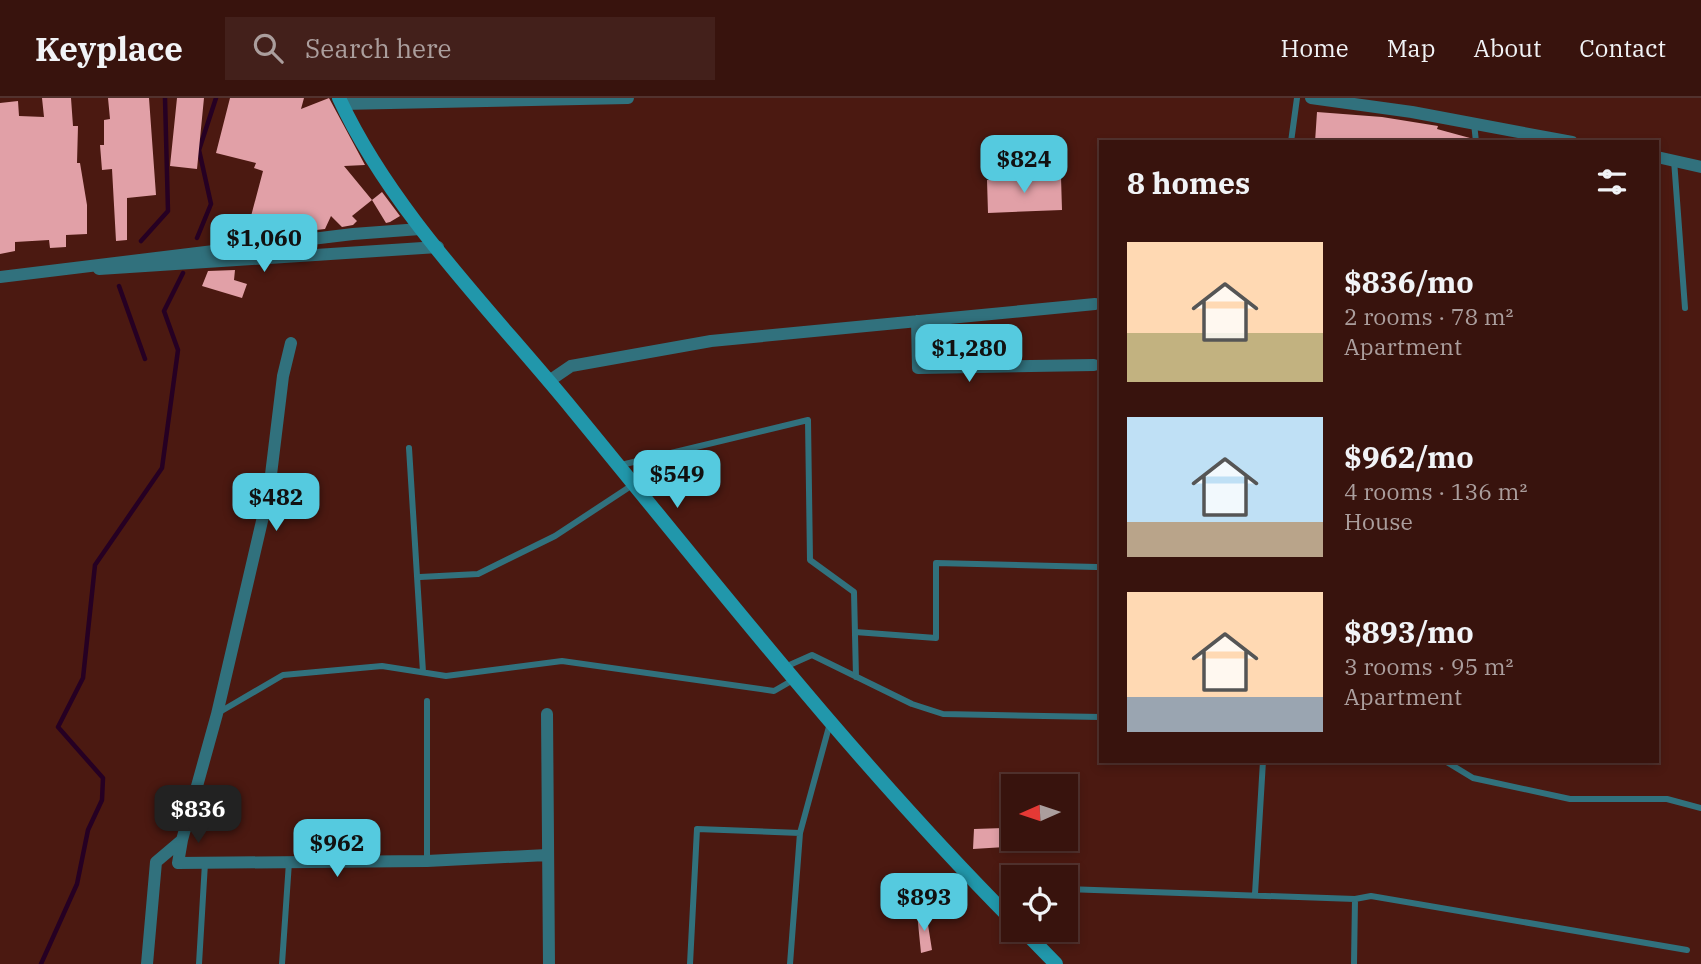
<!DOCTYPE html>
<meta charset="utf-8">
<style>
:root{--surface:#38130d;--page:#43201b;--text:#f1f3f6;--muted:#ab9e9d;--line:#52322e;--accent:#55cadf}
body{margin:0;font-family:"IBM Plex Serif",serif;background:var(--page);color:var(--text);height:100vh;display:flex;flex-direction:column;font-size:26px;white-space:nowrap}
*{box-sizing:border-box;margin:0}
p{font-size:23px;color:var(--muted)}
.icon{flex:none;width:38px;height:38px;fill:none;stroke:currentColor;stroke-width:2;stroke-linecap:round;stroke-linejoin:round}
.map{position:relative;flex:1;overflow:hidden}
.details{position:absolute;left:1099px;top:42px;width:560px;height:623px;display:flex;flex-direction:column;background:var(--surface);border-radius:0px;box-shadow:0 4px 10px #0003,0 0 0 2px var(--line)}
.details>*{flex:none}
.needle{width:46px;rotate:267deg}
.buttons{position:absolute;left:1001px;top:676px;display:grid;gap:14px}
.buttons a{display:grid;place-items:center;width:77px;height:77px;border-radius:0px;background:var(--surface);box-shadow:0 4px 10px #0003,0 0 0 2px var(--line);font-size:35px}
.price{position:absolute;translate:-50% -60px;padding:0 16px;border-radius:14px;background:var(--accent);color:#111;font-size:23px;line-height:46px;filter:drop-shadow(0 2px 4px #0008)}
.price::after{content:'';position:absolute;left:50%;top:42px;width:21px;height:16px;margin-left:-10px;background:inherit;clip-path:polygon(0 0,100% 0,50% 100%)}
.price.active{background:#222;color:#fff}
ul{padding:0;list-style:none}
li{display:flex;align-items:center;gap:21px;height:175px;padding:0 28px}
li span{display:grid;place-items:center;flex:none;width:196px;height:140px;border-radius:0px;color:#555}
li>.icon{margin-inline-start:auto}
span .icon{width:84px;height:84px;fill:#fffc;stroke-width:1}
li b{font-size:30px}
h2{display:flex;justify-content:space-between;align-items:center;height:84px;padding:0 28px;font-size:30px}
header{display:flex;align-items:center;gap:42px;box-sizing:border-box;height:98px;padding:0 35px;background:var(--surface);border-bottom:2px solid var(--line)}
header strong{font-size:33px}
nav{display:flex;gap:38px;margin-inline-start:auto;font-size:24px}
.search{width:490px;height:63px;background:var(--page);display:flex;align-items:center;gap:18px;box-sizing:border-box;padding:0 24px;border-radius:0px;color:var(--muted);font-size:26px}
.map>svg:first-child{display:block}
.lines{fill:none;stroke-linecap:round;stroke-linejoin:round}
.stream{stroke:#260023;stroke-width:4.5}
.building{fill:#e1a0a7}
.service{stroke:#31717d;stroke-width:6}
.minor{stroke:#31717d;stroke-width:12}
.secondary{stroke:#2197ab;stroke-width:14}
</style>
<header>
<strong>Keyplace</strong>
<div class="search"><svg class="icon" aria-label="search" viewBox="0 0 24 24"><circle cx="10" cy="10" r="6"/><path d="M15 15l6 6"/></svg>Search here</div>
<nav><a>Home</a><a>Map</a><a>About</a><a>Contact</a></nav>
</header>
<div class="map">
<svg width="1701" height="866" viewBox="0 0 1701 866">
<rect width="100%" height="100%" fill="#4b1911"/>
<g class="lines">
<path class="stream" d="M197,140L211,106L199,52L216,0
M141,143L168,113L165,0
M119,188L145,261
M41,866L77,786L88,732L102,702L103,680L58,629L83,580L95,467L162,370L178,252L164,213L183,175"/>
</g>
<path class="building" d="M42,0H71L73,28H78L77,65H80L87,107V136L66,137V149L50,150L49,142L15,144V153L0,156V5L18,3L19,18L44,19Z
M108,0H149L156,97L127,100V142L116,143L112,71L102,72L100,47H104V22L110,21Z
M177,0H204L197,71L170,68Z
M230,0H304L301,11L329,0L365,67L344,68L372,102L352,118L357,123L353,127L342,129L331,118L325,131L255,139L246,137L263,73L254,70L256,65L216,55Z
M1317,14L1382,19L1438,28L1437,31L1470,40V44H1315Z
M1061,79L1062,112L988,115L987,82Z
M382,94L400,118L390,124L386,125L372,102Z
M235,172L234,182L247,186L242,200L202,188L208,173Z
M1004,730L1005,749L973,751L974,731Z
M926,814L932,852L921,855L917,815Z"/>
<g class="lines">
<path class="service" d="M1474,25L1476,44
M1291,44L1297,0
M1674,62L1685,210
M409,350L423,574
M621,367L808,322L810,462L854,494L856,579
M420,479L478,476L555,438L634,386
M855,534L936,540V465L1097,469
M785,569L812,557L912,606L943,616L1101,619
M427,603V763
M218,615L283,577L382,568L446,578L562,563L774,593L793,582
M1445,663L1473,680L1570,701H1667L1701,710
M1066,791L1355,801L1371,798L1687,852
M1255,796L1263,663
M1003,811L1013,799
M199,866L205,765
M282,866L289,764
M690,866L697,731L800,735
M790,866L800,735L830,625
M1354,866L1355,801"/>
<path class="minor" d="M1311,0L1412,14L1572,44
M342,6L628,0
M1657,59L1701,69
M99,171L438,149
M0,179L353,136L420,131
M917,223L918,270L1094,267
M549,283L571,268L711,243L1095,206
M547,616L549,866
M182,742L178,765L427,763L547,757
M147,866L156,764L182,742L217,616L269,393L283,278L291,245"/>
<path class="secondary" d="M339,0C392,115 493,214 573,312C716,486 854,663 1013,823
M1022,831L1056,866"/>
</g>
</svg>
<div class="buttons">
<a><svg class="needle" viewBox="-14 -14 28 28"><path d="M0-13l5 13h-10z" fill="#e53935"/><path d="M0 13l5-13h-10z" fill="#ab9e9d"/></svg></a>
<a><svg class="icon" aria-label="locate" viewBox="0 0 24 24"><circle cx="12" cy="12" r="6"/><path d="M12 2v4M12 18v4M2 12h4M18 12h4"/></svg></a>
</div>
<b class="price" style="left:1024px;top:97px">$824</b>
<b class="price" style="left:264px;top:176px">$1,060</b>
<b class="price" style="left:969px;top:286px">$1,280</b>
<b class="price" style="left:677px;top:412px">$549</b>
<b class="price" style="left:276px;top:435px">$482</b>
<b class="price active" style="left:198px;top:747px">$836</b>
<b class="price" style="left:337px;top:781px">$962</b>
<b class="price" style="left:924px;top:835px">$893</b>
<section class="details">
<h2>8 homes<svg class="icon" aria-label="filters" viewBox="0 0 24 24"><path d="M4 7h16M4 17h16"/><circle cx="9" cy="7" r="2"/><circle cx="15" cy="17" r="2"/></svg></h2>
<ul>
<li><span style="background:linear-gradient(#ffd9b3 65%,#c2b280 0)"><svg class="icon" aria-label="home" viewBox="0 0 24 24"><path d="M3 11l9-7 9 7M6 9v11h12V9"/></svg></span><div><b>$836/mo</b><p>2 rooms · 78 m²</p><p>Apartment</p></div></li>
<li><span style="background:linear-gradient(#bfe0f5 75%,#b9a48a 0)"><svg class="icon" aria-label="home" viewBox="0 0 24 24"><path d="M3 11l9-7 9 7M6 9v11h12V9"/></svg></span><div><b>$962/mo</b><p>4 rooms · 136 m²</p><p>House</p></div></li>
<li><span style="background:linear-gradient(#ffd9b3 75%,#9aa5b1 0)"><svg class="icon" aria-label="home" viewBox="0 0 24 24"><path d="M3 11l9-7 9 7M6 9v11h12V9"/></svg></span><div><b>$893/mo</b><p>3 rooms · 95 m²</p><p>Apartment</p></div></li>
</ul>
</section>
</div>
